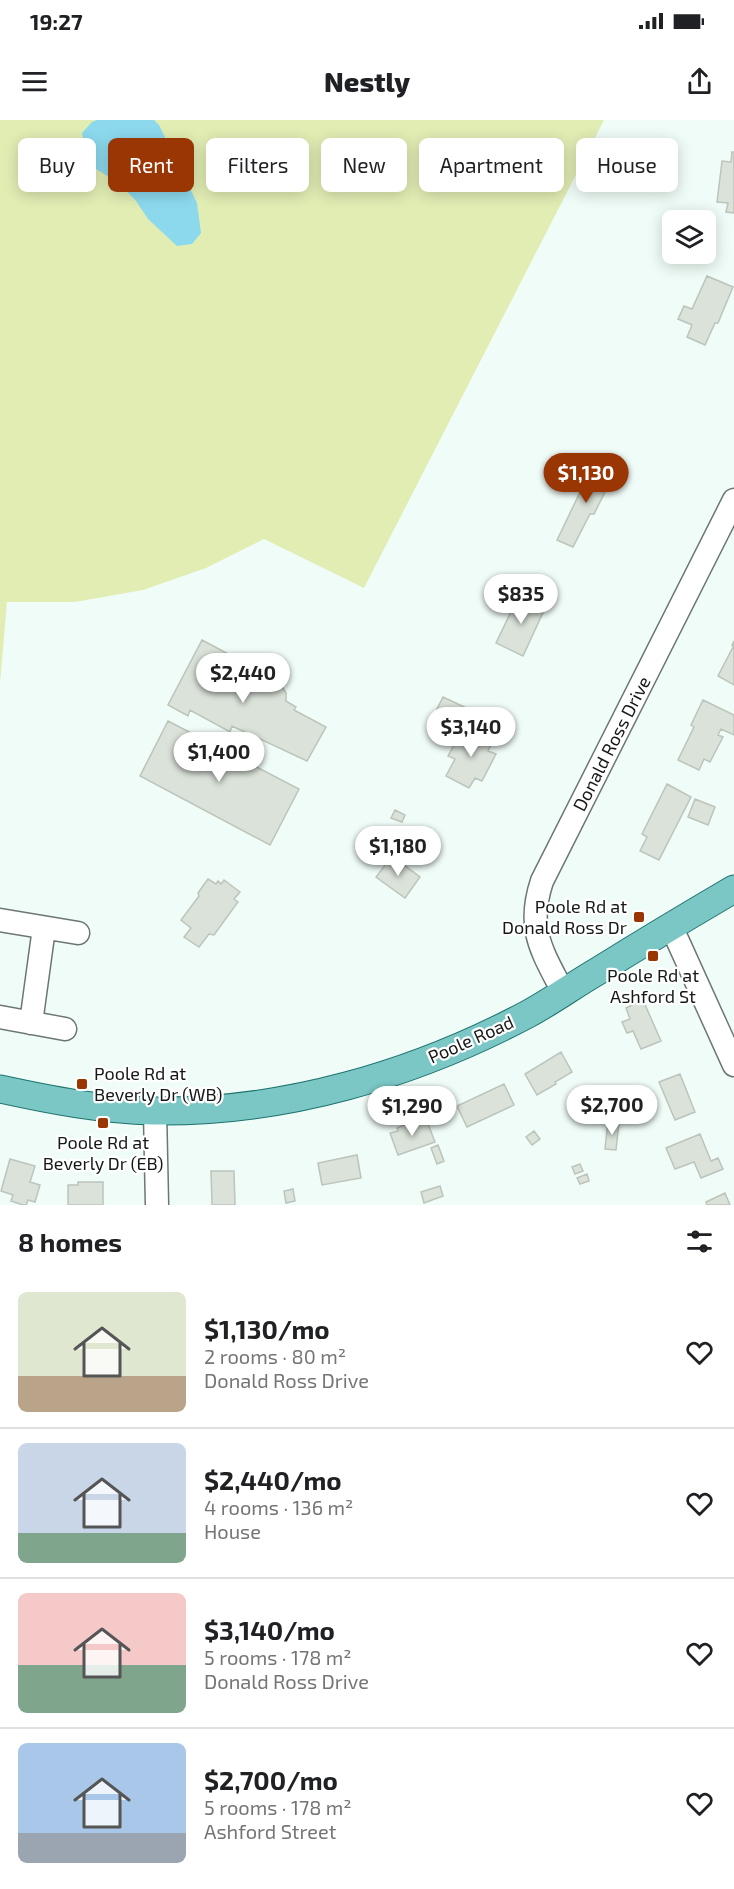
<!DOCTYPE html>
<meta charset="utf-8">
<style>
:root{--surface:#fff;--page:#f6f6f6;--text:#202124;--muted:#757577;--line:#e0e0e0;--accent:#9a3504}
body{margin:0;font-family:"Exo 2",sans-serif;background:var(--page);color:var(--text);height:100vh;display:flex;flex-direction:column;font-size:22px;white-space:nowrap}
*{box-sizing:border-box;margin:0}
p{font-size:20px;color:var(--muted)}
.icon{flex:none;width:33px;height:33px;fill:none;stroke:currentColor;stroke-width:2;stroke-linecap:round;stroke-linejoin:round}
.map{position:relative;height:1085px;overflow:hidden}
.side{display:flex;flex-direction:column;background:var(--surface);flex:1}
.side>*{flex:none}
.top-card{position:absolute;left:18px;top:18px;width:699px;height:54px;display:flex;gap:12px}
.tools{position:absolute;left:662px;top:90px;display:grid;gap:12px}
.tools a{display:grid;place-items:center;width:54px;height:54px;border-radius:9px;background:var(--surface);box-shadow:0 3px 15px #0003;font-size:30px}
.price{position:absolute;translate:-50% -51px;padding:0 14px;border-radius:21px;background:#fff;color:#222;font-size:20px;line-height:39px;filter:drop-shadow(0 2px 3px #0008)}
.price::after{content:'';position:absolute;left:50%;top:36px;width:18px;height:14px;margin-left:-9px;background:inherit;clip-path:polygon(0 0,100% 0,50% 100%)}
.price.current{background:var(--accent);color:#fff}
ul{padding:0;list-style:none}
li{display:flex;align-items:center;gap:18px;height:150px;padding:0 18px}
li+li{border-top:2px solid var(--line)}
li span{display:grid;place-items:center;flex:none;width:168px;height:120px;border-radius:9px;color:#555}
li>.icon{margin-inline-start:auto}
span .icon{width:72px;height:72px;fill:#fffc;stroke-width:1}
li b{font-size:26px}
h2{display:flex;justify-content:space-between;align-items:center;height:72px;padding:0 18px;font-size:26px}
.tag{padding:0 21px;border-radius:9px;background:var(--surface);box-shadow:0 3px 15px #0003;font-size:21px;line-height:54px}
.tag.current{background:var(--accent);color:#fff}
.status{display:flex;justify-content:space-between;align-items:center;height:42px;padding:0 30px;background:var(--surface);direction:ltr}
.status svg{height:16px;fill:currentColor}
header{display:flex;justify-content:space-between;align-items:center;height:78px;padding:0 18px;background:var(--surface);font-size:27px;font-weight:800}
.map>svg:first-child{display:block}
.green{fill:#e2edb4}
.water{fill:#8cd9ee}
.building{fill:#dae2d9;stroke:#bcc4bb;stroke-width:1.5}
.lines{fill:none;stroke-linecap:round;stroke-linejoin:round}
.minor-casing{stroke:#6d7772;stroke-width:25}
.major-casing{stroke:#1d726e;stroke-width:29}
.minor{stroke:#fff;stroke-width:22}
.major{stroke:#7ac7c5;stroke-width:27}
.poi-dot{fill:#9a3504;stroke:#fff;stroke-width:2}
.labels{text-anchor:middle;stroke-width:4.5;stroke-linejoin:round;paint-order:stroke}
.street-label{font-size:18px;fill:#141816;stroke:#fff}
.poi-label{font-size:18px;fill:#141816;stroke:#fff}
</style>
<div class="status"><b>19:27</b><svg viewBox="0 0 49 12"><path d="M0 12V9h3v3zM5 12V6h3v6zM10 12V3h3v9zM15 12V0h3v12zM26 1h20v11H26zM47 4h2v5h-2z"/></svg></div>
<header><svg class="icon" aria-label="menu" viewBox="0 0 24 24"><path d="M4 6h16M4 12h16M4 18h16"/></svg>Nestly<svg class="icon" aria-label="share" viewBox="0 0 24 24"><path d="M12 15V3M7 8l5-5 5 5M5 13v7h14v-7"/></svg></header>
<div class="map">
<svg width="734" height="1085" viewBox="0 0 734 1085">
<rect width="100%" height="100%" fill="#f0fcf7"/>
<path class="green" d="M0,0H604L364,468L264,419L206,448L143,470L75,482H7L0,563Z"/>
<path class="water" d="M97,0H154L159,5L197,83L201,113L192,124L177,126L148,99L136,81L119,63L96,49L85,26L82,13L92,2Z"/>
<path class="building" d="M732,32H734V93L726,92L728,83L717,82L722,41L731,42Z
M707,156L733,167L718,203H715L705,225L687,217L692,205L678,199L684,186L692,189Z
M596,341L614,350L608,364L605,362L602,370L605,372L594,394H590L573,427L557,420L585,362L587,363Z
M531,477L547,484L523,536L496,523L517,479L528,484Z
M202,520L234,537L229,546L256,560L253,565L261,569L268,564L272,563L281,565L286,573V581L296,587L294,590L326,607L307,641L232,606L230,612L190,590L188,596L168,585Z
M734,521V565L718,556L733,527L732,525Z
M443,577L473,591L463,612L433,597Z
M703,580L734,595V615L721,609L718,615L723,617L710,642L704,639L699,650L678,640L694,607L691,605Z
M168,601L299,669L270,725L140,656Z
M470,607L494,619L488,631L496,634L482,661L475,658L469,668L446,656L455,639L448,636L459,616L464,619Z
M667,664L691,677L659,740L640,731L647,717L642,714Z
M695,679L715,687L708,705L688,697Z
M395,690L405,695L402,702L391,698Z
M392,736L420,757L405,778L376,757Z
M208,759L216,764L218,761L221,764L224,760L240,772L234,779L238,782L214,815L209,814L199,827L184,817L191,808L181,800L199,776L198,773Z
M643,880L661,921L641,929L633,911L627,913L622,902L630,899L626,888Z
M561,932L572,952L555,962L556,964L537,975L525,954Z
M680,954L695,992L675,1000L659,962Z
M504,964L514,985L467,1007L457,986Z
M417,1000L419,1004L427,1001L435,1022L398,1035L390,1013L398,1011L397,1008Z
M608,1001L619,1002L616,1030L605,1029Z
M534,1011L540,1019L532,1025L526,1017Z
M700,1014L711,1041L718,1038L723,1049L701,1058L694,1042L675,1049L666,1028Z
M438,1025L444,1041L437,1044L431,1028Z
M357,1035L361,1058L322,1065L318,1043Z
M10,1039L35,1046L30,1062L40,1065L35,1082L28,1080L26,1085H23L11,1081L13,1075L1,1071Z
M580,1044L583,1051L575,1054L572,1047Z
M211,1051H234L235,1085H212Z
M587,1054L589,1061L580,1064L577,1058Z
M78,1062H103V1085H68V1065H78Z
M440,1066L443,1076L424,1083L421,1072Z
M293,1069L295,1081L286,1083L284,1071Z
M725,1073L730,1085H707L706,1082Z"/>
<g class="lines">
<g class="minor-casing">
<path id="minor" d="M0,800L78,813
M671,806L734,945
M563,872C542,831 526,809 542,761L734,380
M0,897L65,909
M31,903L44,808
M155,991L157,1085"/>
</g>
<g class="major-casing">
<path id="major" d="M0,969C50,980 102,990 153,991C283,993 413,955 528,894C552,881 574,865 598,851C643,823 688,796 734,769"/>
</g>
<use href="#minor" class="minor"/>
<use href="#major" class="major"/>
</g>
<g class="poi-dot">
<rect x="633" y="791" width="12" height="12" rx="3"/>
<rect x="647" y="830" width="12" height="12" rx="3"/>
<rect x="76" y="958" width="12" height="12" rx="3"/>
<rect x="97" y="997" width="12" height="12" rx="3"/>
</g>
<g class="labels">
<g class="street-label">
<text transform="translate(612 624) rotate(-63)" y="6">Donald Ross Drive</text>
<text transform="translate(471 920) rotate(-24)" y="6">Poole Road</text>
</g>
<g class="poi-label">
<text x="627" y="793" text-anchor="end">Poole Rd at<tspan x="627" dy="21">Donald Ross Dr</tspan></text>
<text x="653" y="862">Poole Rd at<tspan x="653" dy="21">Ashford St</tspan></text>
<text x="94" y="960" text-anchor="start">Poole Rd at<tspan x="94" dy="21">Beverly Dr (WB)</tspan></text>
<text x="103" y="1029">Poole Rd at<tspan x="103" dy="21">Beverly Dr (EB)</tspan></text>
</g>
</g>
</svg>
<div class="tools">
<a><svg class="icon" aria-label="layers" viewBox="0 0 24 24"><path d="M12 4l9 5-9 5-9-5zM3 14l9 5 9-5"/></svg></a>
</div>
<b class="price current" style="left:586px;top:384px">$1,130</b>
<b class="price" style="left:521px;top:505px">$835</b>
<b class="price" style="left:243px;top:584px">$2,440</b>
<b class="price" style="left:471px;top:638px">$3,140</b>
<b class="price" style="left:219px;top:663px">$1,400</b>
<b class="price" style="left:398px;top:757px">$1,180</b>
<b class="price" style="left:612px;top:1016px">$2,700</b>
<b class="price" style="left:412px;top:1017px">$1,290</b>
<div class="top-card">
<a class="tag">Buy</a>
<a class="tag current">Rent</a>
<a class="tag">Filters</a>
<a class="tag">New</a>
<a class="tag">Apartment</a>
<a class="tag">House</a>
</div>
</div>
<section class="side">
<h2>8 homes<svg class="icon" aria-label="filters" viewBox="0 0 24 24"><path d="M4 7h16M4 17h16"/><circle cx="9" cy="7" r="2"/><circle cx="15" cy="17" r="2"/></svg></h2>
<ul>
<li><span style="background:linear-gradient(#dfe7d0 70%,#b9a48a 0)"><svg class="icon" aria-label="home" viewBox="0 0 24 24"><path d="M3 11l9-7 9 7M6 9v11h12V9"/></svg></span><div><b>$1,130/mo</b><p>2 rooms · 80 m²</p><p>Donald Ross Drive</p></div><svg class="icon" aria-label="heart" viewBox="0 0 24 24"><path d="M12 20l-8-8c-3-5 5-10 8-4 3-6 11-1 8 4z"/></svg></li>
<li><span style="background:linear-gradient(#c9d6e8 75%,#7fa58c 0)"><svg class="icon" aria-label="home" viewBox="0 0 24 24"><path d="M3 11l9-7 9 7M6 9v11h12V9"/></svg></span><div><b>$2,440/mo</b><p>4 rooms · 136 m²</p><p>House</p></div><svg class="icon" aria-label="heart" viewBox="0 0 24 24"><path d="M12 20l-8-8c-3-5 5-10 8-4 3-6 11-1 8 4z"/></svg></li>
<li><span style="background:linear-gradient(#f6c9c9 60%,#7fa58c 0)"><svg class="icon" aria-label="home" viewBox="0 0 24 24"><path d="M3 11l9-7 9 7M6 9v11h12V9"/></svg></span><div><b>$3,140/mo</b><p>5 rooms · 178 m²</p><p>Donald Ross Drive</p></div><svg class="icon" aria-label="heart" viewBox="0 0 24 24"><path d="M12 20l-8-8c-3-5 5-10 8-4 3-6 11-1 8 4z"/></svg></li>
<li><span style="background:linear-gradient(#a9c7e8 75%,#9aa5b1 0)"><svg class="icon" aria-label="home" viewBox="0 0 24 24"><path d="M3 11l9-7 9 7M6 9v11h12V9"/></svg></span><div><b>$2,700/mo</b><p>5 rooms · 178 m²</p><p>Ashford Street</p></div><svg class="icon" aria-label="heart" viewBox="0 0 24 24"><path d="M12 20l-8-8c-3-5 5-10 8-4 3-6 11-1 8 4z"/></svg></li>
</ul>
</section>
